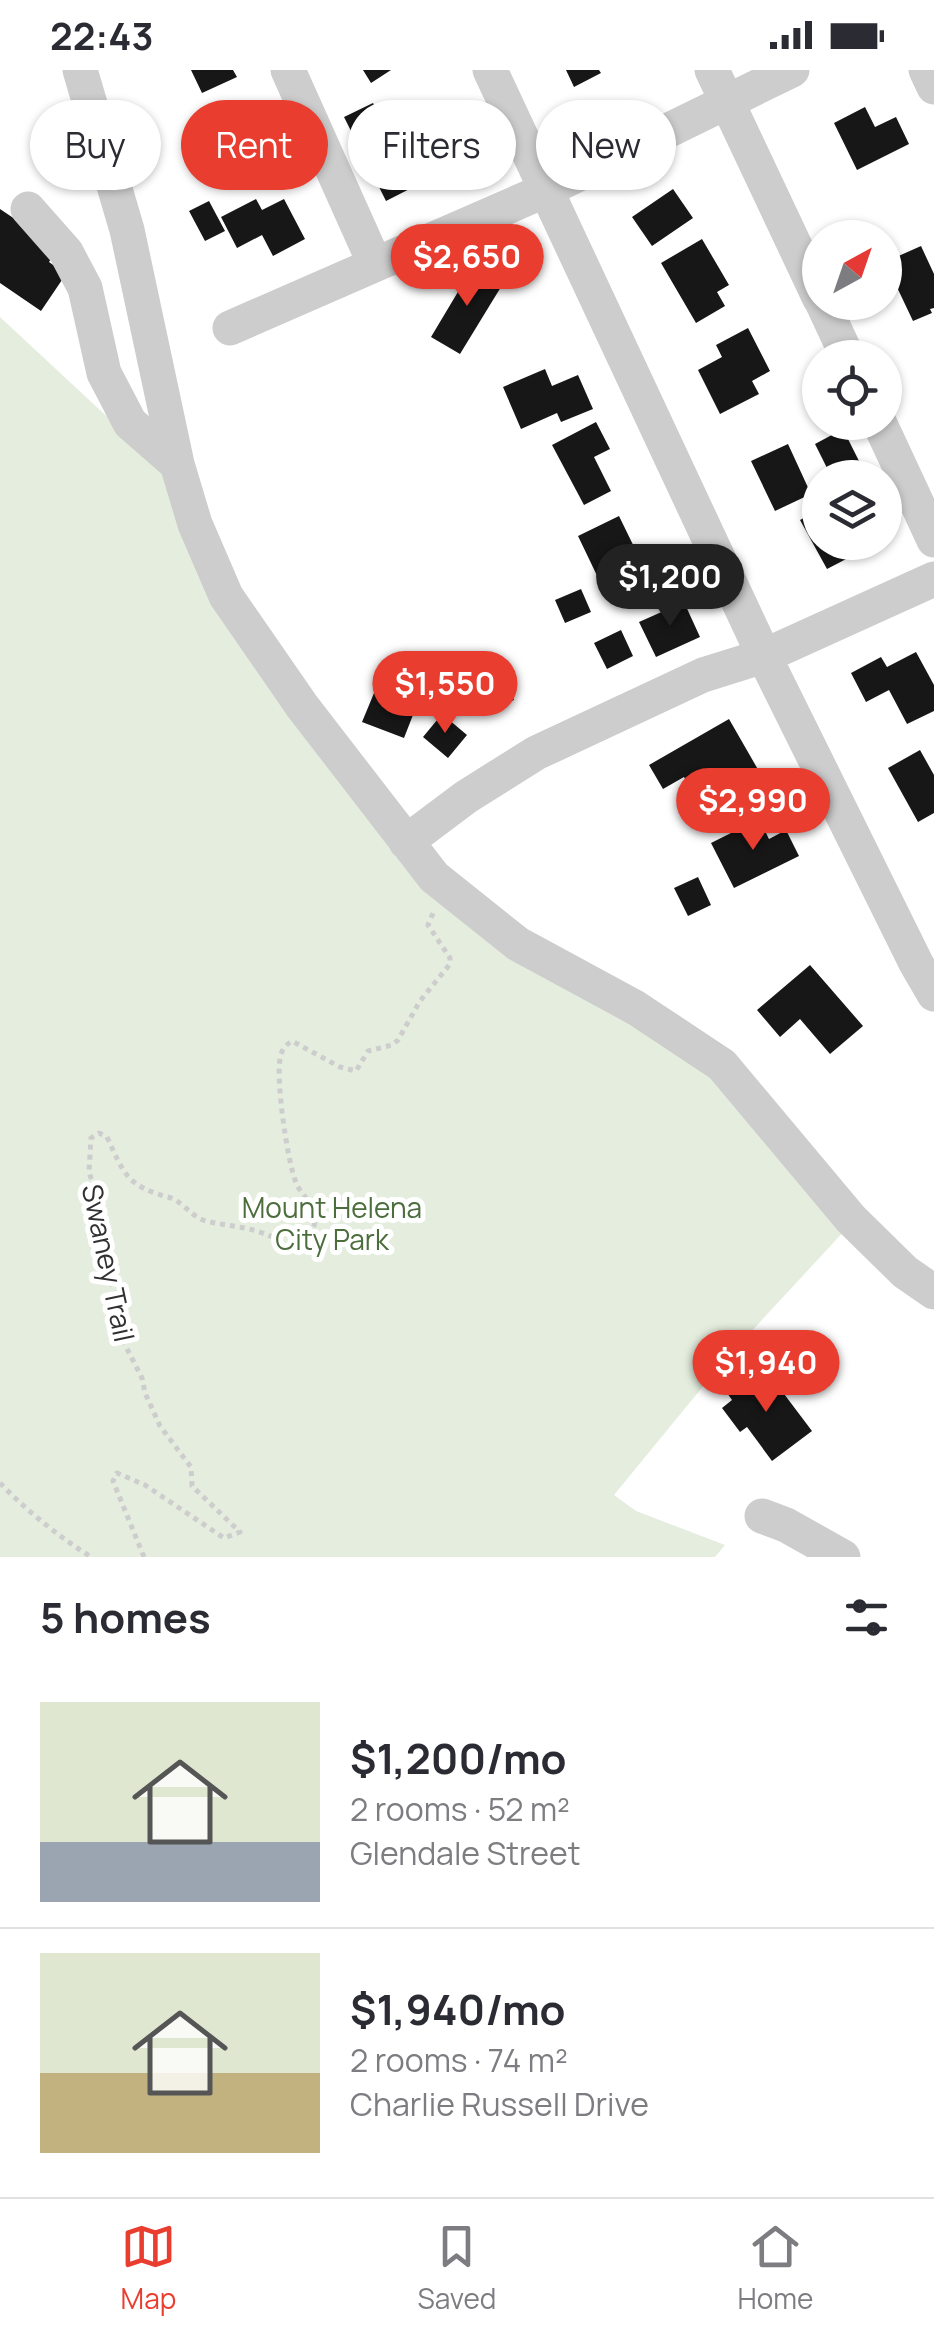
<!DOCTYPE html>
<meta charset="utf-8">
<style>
:root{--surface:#fff;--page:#f2f2f3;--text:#2b2b33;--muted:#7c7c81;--line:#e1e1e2;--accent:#e93d30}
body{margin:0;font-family:Manrope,sans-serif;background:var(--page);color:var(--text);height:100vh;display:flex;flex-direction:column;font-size:38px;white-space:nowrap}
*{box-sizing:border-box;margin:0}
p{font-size:32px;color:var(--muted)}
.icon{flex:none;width:55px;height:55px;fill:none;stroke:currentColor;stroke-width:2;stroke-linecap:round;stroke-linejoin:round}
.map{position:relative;height:1487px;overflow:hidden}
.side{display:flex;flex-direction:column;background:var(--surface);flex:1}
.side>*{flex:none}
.hud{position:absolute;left:30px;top:30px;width:875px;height:90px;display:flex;gap:20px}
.needle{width:65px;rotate:40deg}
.fabs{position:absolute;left:802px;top:150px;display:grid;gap:20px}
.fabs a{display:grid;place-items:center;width:100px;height:100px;border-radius:50%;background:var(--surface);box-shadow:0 2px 8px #0004;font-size:50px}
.price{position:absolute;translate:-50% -85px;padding:0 22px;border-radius:35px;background:var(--accent);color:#fff;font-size:32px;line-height:65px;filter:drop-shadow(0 2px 5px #0008)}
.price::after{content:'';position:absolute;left:50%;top:60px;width:30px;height:22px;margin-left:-15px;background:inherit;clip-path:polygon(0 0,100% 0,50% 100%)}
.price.selected{background:#222;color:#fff}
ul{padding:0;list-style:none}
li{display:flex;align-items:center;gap:30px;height:250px;padding:0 40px}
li+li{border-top:2px solid var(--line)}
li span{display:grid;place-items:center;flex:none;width:280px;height:200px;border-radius:0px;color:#555}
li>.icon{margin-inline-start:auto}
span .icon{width:120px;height:120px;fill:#fffc;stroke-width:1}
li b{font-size:42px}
h2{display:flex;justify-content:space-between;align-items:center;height:120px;padding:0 40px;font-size:42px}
.tag{padding:0 35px;border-radius:45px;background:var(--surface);box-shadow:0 2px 8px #0004;font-size:35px;line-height:90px}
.tag.selected{background:var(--accent);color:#fff}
.status{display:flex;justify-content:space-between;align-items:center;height:70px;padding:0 50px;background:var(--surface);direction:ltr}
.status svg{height:28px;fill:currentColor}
.menu{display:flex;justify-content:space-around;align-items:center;height:140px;border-top:2px solid var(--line);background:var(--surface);font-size:28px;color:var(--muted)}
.menu a{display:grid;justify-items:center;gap:5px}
.menu .selected{color:var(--accent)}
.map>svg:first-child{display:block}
.green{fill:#e4edde}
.building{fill:#171717}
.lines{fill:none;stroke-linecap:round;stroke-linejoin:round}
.path{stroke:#cdcdcd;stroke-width:5;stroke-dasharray:5 5;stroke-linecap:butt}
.minor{stroke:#cdcdcd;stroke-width:35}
.labels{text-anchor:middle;stroke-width:10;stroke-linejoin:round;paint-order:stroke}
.park-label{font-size:28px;fill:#4c6d3c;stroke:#fff}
.street-label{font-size:28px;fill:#303030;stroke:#fff}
</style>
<div class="status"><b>22:43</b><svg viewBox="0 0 49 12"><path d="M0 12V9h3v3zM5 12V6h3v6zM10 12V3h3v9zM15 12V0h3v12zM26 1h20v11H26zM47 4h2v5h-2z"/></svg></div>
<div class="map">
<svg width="934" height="1487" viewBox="0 0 934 1487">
<rect width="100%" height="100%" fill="#fff"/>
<path class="green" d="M0,247L130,368L160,373L182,454L412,797L711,998L847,1158L723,1292L614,1425L636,1441L725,1475L715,1487H0Z"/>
<path class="building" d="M191,0H233L237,7L202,23Z
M363,0H391L371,13Z
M566,0H599L601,3L574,17Z
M373,33L391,68L413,57L437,105L386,131L344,47Z
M252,35L267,87L212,103L200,64L219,59L215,45Z
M865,37L875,57L896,47L909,74L857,100L834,53Z
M673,119L693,148L652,176L632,147Z
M256,129L262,140L284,129L305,169L273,186L262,165L237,178L221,147Z
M209,131L225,161L205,171L189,141Z
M0,139L58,178L49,192L66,204L41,241L0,213Z
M702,169L729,215L717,222L725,236L696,253L661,193Z
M921,176L934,204V238L930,239L932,243L913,251L885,192Z
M474,195L504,212L460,284L431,267Z
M748,258L770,301L752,311L759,324L720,344L698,300L722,287L716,275Z
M545,299L552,316L578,305L593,339L561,352L557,343L521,359L503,317Z
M596,352L610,379L594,387L611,421L584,435L552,375Z
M843,359L863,399L845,408H832L815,374Z
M788,374L811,424L775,441L751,391Z
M820,439V472H846L852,486L827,499L800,450Z
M619,446L638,485L625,491L630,503L602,516L578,466Z
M581,519L591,542L565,553L555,530Z
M684,532L700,567L656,587L639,552Z
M621,560L633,586L607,599L594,573Z
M916,582L934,615V641L907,654L889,620L866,632L851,603L881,587L887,597Z
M499,596L514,630L477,646L462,612Z
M379,611L420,627L404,668L362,652Z
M442,644L467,665L448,688L423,667Z
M729,649L760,703L701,737L684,707L663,719L649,695Z
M920,680L934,705V743L918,752L888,698Z
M759,749L769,769L786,760L799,786L734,818L711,773Z
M698,807L711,835L688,846L674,818Z
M810,895L863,956L830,984L800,949L780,967L757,940Z
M753,1304L758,1311L769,1304L812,1361L772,1391L747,1357L740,1362L722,1338L732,1330L727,1323Z"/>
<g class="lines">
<path class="path" d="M0,1413C27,1441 58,1466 91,1487
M144,1487L113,1411L117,1403L145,1415L224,1468L240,1462L192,1416L191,1397L160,1356L145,1323L142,1308L123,1271L119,1235L108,1204L105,1150L89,1102L91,1068L99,1063L107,1067C124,1104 127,1116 168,1127C183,1131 191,1147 206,1151C226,1156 245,1156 265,1164C279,1171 314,1174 315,1150C316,1134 299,1124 295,1110C287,1087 276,1012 280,989C281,981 285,975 292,971L340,997L356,1001L368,981L392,975L398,970L420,931L450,894V888L428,855L433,843"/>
<path class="minor" d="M80,0L127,160L177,394L195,454L226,526L302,636L434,807L518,874L636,938L722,995L851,1149L905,1202L934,1222
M288,0L374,192
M490,0L764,586L916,893L934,924
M712,0L820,229
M926,0L934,17
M28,139L66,182L85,218L104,303L130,353L177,394
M822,232L848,288
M230,258L546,120L792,0
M879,352L934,470
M406,772L466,727L536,683L703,605L764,586L934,509
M762,1446L786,1455L843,1487"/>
</g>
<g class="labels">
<g class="park-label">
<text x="332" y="1148">Mount Helena<tspan x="332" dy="32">City Park</tspan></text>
</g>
<g class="street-label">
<text transform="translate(108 1193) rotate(78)" y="10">Swaney Trail</text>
</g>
</g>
</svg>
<div class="fabs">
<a><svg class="needle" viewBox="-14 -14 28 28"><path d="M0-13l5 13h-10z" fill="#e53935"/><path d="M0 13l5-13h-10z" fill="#7c7c81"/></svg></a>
<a><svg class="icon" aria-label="locate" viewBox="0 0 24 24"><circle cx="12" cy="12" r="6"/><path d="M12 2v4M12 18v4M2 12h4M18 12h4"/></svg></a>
<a><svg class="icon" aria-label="layers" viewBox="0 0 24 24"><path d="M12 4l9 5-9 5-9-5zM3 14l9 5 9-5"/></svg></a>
</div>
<b class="price" style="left:467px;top:239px">$2,650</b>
<b class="price selected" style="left:670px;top:559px">$1,200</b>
<b class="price" style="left:445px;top:666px">$1,550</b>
<b class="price" style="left:753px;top:783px">$2,990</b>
<b class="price" style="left:766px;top:1345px">$1,940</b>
<div class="hud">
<a class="tag">Buy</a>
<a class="tag selected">Rent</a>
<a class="tag">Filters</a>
<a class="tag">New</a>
</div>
</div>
<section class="side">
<h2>5 homes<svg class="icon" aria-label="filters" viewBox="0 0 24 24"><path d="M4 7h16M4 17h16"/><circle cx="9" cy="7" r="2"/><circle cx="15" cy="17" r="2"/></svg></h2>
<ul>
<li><span style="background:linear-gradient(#dfe7d0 70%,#9aa5b1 0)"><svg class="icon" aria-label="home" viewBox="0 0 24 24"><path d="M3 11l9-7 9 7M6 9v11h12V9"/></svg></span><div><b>$1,200/mo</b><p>2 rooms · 52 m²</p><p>Glendale Street</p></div></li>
<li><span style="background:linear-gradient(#dfe7d0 60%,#c2b280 0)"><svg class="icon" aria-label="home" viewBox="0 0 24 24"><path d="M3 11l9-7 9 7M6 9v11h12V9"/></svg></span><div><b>$1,940/mo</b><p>2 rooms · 74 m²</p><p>Charlie Russell Drive</p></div></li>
</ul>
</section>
<nav class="menu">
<a class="selected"><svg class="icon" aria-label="map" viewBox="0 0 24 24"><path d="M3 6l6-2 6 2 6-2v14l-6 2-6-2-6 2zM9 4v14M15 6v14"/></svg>Map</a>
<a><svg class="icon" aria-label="saved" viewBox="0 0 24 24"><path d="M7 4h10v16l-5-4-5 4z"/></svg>Saved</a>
<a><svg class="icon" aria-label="home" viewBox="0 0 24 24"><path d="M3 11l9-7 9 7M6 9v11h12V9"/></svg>Home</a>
</nav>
